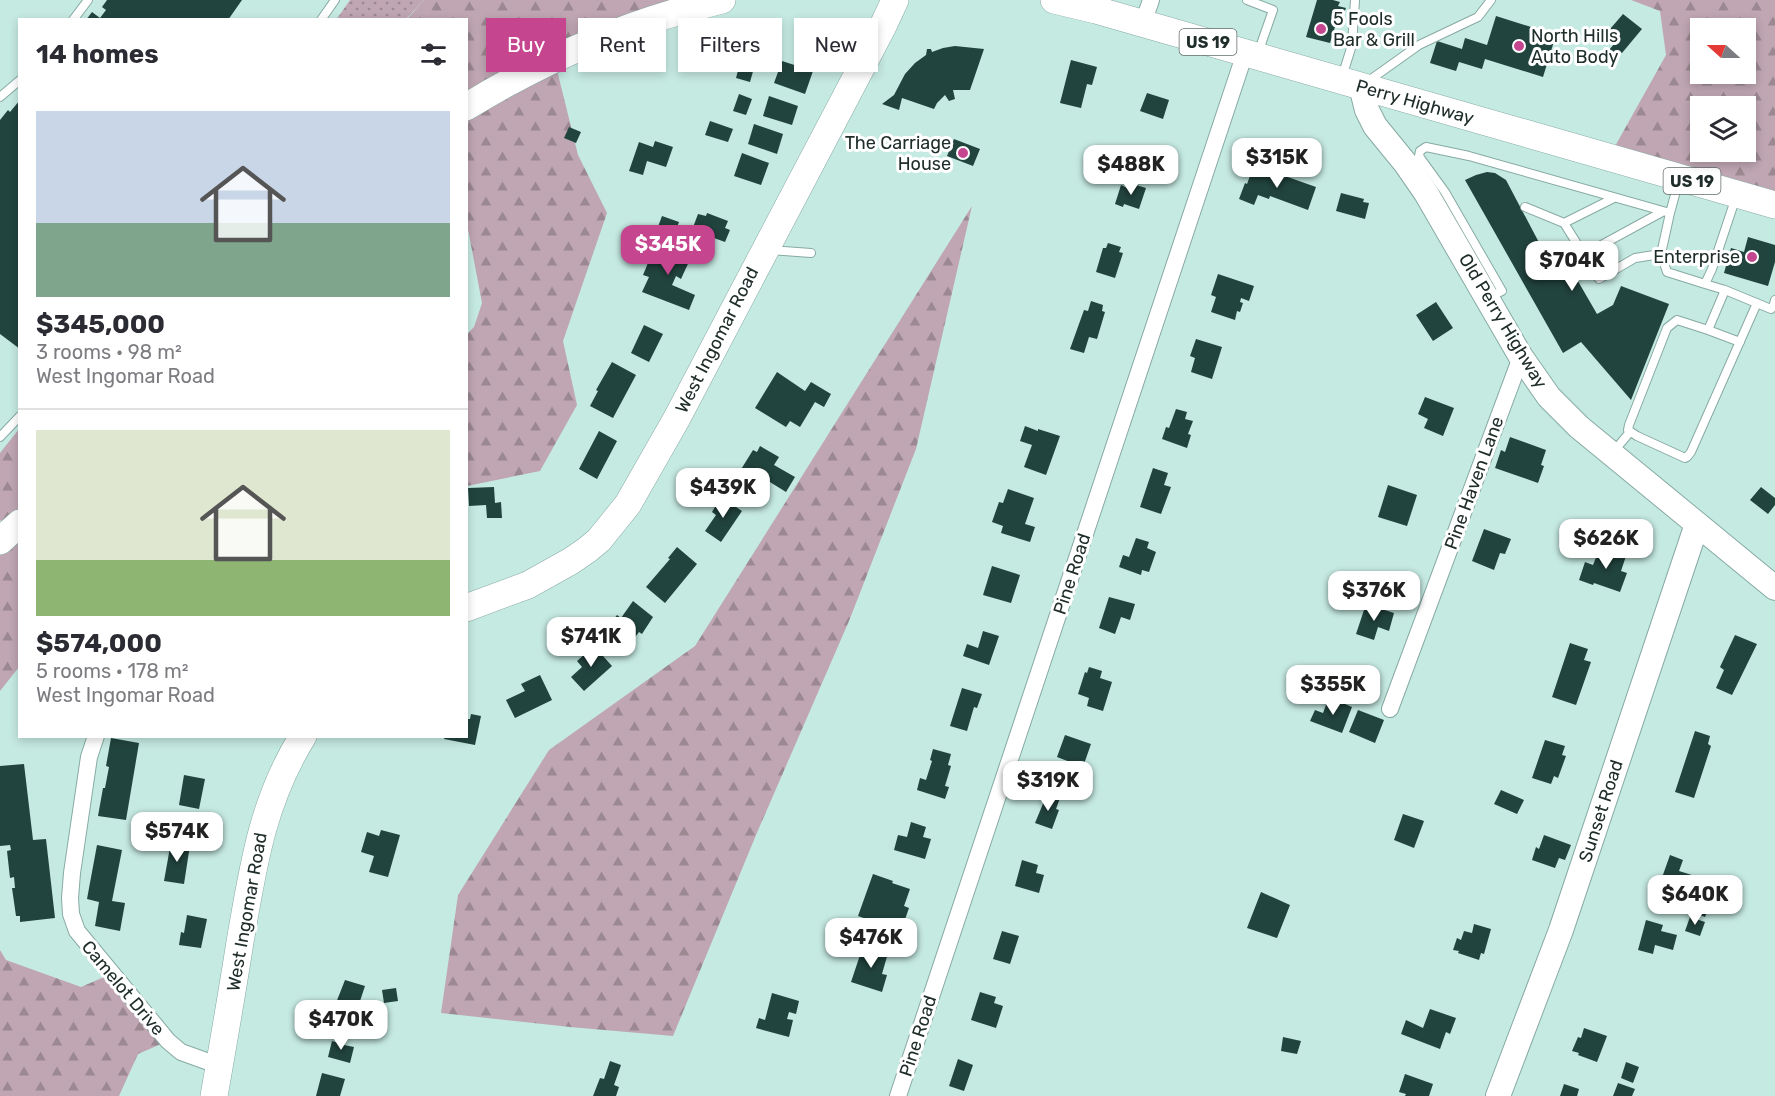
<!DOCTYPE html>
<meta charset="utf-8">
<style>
:root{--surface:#fff;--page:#f2f2f3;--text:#2b2b33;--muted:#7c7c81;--line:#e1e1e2;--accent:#c5458f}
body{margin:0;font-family:Rubik,sans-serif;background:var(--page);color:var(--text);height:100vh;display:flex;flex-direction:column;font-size:22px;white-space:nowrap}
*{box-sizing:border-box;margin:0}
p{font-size:20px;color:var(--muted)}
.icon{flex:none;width:33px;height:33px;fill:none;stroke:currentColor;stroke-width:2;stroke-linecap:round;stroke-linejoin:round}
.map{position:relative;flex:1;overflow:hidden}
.drawer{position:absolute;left:18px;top:18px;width:450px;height:720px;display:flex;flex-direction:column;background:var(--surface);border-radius:0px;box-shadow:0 3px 9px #0003}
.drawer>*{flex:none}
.guide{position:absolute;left:486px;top:18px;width:570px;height:54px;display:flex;gap:12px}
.needle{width:39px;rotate:291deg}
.fabs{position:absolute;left:1690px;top:18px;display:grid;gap:12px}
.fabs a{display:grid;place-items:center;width:66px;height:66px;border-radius:0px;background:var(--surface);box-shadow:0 3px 9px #0003;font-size:30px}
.price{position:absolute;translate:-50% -51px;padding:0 14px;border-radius:12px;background:#fff;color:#222;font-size:20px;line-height:39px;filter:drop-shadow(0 2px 3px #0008)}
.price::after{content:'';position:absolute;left:50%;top:36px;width:18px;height:14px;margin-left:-9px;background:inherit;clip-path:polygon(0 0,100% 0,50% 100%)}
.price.current{background:var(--accent);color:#fff}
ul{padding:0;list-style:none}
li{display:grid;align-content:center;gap:12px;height:318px;padding:0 18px}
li+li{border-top:2px solid var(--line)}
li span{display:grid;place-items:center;height:186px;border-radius:0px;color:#555}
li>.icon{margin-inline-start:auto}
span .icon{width:108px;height:108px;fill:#fffc;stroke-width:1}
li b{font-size:26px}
h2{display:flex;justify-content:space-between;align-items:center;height:72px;padding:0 18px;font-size:26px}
.chip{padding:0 21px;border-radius:0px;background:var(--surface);box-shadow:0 3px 9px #0003;font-size:21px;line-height:54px}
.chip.current{background:var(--accent);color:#fff}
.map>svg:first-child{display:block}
.grass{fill:url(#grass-dots)}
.forest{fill:url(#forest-firs);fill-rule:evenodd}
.building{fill:#22443e}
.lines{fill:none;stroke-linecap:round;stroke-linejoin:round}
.lane-casing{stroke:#87aaa3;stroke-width:10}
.street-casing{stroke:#87aaa3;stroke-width:18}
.secondary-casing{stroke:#87aaa3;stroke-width:26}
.primary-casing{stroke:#87aaa3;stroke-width:28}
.lane{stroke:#fff;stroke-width:8}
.street{stroke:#fff;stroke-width:16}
.secondary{stroke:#fff;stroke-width:24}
.primary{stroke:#fff;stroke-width:27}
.poi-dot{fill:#c5458f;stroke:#fff;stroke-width:2}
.labels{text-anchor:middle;stroke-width:6;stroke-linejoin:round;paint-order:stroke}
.shield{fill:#fff;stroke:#636d6b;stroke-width:1.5}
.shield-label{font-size:16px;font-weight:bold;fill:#202e2b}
.poi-label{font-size:18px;fill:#202e2b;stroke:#fff;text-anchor:start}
.street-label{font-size:18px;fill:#202e2b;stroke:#fff}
</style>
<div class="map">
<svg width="1775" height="1096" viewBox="0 0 1775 1096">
<defs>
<pattern id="grass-dots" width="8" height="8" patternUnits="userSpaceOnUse" patternTransform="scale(1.5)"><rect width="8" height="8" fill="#bfa6b2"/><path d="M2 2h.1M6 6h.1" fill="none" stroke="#9b8891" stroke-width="1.8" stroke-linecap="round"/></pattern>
<pattern id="forest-firs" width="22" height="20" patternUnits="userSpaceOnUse" patternTransform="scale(1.5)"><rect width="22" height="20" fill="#bfa6b2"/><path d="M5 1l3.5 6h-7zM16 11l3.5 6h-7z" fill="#9b8891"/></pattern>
</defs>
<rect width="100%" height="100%" fill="#c5eae2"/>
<path class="grass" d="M350,0H424L406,19L336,20Z"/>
<path class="forest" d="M424,0H722L554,58L578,155L607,213L563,341L577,405L540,471L467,486V334L474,327L482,303L467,224L466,20H406Z
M1631,0H1775V205L1609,157L1666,55L1660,11ZM1701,28H1746V74H1701ZM1701,106H1746V152H1701Z
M972,206L916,449L849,621L756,835L673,1036L570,1027L441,1013L458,895L549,750L695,646Z
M19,429V667L0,691V541L11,531L0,520V453Z
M0,950L6,960L81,987L111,974L168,1041L138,1054L119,1096H0Z"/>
<path class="building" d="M107,0H242L228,20H86L92,12L100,18L106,10L102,7Z
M1317,0H1333L1340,2L1338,6L1346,8L1343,15L1339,14L1330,43L1306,37Z
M1623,14L1642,29L1622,53L1619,51L1616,55L1609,50L1614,44L1604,36Z
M1496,16L1556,35L1543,77L1485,59L1482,69L1459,62L1456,71L1430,63L1437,41L1462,49L1465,38L1487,45Z
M955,46L984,49L970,90H953L955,99L949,101L945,95L937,103L934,109L902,98L899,110L882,104L894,95L905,74L915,63L926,55L927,49H931L932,52L943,48Z
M1071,60L1097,67L1092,85L1087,84L1081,108L1060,103Z
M782,61L813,71L805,94L774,83Z
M740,63L754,68L750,82L736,78Z
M1147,93L1169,100L1163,119L1140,111Z
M739,94L752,99L746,115L733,111Z
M769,96L798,106L792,125L763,116Z
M20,100V349L0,334V120L8,110L10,112Z
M710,121L733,129L728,142L705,135Z
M754,124L783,134L777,154L748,144Z
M569,127L581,132L576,143L564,138Z
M954,139L980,149L973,166L947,156Z
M655,141L673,147L666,167L647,161L643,175L629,171L639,142L653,147Z
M742,153L769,163L761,185L734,176Z
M1254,165L1316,187L1308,210L1270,196L1269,199L1258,195L1254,205L1239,199L1245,183L1247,184Z
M1487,172L1495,173L1506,180L1544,252L1557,245L1597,314L1613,305L1621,286L1669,304L1631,400L1581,342L1563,353L1465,180L1476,175Z
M1129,183L1146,188L1139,209L1124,204L1123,207L1115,204L1121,185L1127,188Z
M1341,193L1364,199L1363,202L1369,203L1365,219L1336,211Z
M707,213L728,221L725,228L730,230L725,242L692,230L698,214L706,216Z
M662,216L679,222L673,238L656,232Z
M1748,237L1775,245V262L1768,286L1724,273L1731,248L1744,252Z
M662,242L692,255L681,279L676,276L672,285L695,295L689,310L642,292L649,277L643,275L650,258L654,260Z
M1108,243L1121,247L1119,252L1123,253L1115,278L1096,272L1103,248H1106Z
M1218,274L1254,286L1249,301L1241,298L1240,302L1243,303L1240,312L1237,311L1235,320L1211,312L1216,297L1211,295Z
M1091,301L1103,305L1102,311L1105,312L1097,339L1089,337L1084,353L1070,349L1084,310L1088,311Z
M1436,302L1453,328L1433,341L1416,315Z
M644,325L663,334L649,362L631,353Z
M1196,339L1222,347L1212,379L1191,372L1195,358L1190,356Z
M612,362L636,375L613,418L590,406L598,391L596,390Z
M777,372L805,391L811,382L831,394L824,407L815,402L800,427L790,421L786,427L755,408Z
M1425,397L1454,408L1443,436L1424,428L1428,419L1418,414Z
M1176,409L1187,412L1185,419L1193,421L1188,434L1191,435L1187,448L1162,439L1166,427L1169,428Z
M1025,426L1038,431V429L1060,436L1046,475L1024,467L1032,445L1020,441Z
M599,431L617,441L597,479L579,469Z
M1510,437L1546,450L1541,465L1544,466L1538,483L1495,468L1501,450L1505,452Z
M760,446L779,457L774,465L795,477L786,492L765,479L762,484L740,471L753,450L757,452Z
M1153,468L1168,473L1164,485L1171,487L1161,514L1140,507Z
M1388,485L1417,495L1407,526L1378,517Z
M494,487L495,503L501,502L502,518H487L486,505L469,506L468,488Z
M1761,487L1775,498V505L1768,514L1750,500Z
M1008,489L1034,498L1025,524L1035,527L1030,542L1001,533L1003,526L992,522L999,502L1003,503Z
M721,497L742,511L721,542L705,531L716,515L712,512Z
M1484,529L1511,539L1505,554L1500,553L1494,570L1472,561Z
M1136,538L1149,542L1147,548L1156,552L1149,572L1142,570L1141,575L1119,567L1123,555L1129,557Z
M1601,545L1626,556L1621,571L1627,573L1620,592L1594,583L1593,585L1579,580L1585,562L1593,565Z
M677,547L697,564L665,603L646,587L670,559L668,558Z
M992,566L1020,575L1011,603L983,595Z
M1109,597L1135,604L1130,620L1121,617L1115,634L1099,628Z
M633,601L653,617L642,634L639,632L629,645L607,628L617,615L621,618Z
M1366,604L1394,613L1389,631L1378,627L1374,640L1356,634Z
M983,631L999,636L989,665L963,656L967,644L978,648Z
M1735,635L1757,644L1732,695L1716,688L1724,670L1720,667Z
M1570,643L1588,649L1584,660L1591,662L1576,705L1552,697Z
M594,646L612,666L584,691L571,677L582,667L577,661Z
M1089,667L1102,671L1100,678L1112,682L1103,711L1087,706L1089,698L1078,694L1085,672L1087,673Z
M540,675L552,700L515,718L506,700L525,691L521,684Z
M962,688L982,694L977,708L974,707L967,731L950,726Z
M1329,697L1352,707L1342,733L1310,721L1315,710L1323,713Z
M1358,710L1384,720L1375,743L1349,732Z
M471,714L481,716L475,745L444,739L445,736H466V719H470Z
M1695,731L1710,736L1708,744L1711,746L1694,798L1675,792Z
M1065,735L1091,744L1083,767L1057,757Z
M111,738L139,743L126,820L98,816L103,788H105L109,767L106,766Z
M1545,740L1565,746L1562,755L1566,756L1558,778L1554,776L1551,784L1532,778Z
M933,749L951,754L948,765L951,766L945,786L949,787L945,799L917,790L920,778L926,780L932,761L930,760Z
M24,764L33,840L46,839L55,918L20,922V916H16L12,888H15L14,877L10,878L7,851L11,850L10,845L0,846V766Z
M184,775L205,779L199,809L179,805Z
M1501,790L1524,800L1517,814L1494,804Z
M1047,794L1060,798L1056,809L1059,810L1052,829L1035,823Z
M1403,814L1424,821L1414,848L1394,840Z
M911,822L926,827L923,837L931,839L925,859L894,850L898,835L907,837Z
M381,830L400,835L388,877L369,872L374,856L361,852L367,832L379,836Z
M1544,835L1571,845L1565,860L1559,858L1555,868L1532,860L1536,847L1539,849Z
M171,842L190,845L184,884L164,881Z
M97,845L122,850L112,901L125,903L120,931L95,926L99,902L87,899Z
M1670,855L1683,860L1679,871L1695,876L1689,891L1676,887L1674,891L1659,886Z
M1022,860L1038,865L1036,873L1044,875L1039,893L1015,886Z
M873,874L893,881L892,883L910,889L904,906L909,908L902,928L876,920L875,922L858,916Z
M1261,892L1290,905L1277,938L1247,928Z
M1696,897L1711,902L1705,917L1690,911Z
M187,915L207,919L201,948L179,945L181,932L184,933Z
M1690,917L1705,922L1700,936L1685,931Z
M1646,920L1663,925L1661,931L1677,935L1673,950L1655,945L1653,954L1638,950Z
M1474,924L1491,929L1484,954L1481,953L1479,960L1458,953L1459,951L1453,950L1457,938L1461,940L1464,931L1472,933Z
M1002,931L1019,936L1010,964L993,959Z
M863,946L869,949L870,946L888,953L882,974L887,975L882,992L851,982Z
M345,980L365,986L355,1016L334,1008Z
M396,988L398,1001L384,1003L382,990Z
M980,992L996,997L994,1003L1003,1006L996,1028L971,1020Z
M772,993L799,1001L796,1014L789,1012L787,1019L793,1020L789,1037L756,1028L759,1018L765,1020Z
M1430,1009L1456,1018L1450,1034L1446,1032L1440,1049L1401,1034L1406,1020L1423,1028Z
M1584,1028L1607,1036L1597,1062L1578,1055L1579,1053L1572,1051L1578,1037L1581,1038Z
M1283,1037L1301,1041L1297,1054L1281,1051Z
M340,1038L346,1039L344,1045L354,1047L350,1063L328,1057L332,1041L338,1043Z
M958,1059L973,1065L964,1091L949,1086Z
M610,1061L621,1065L614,1085L619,1087L616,1096H593L600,1078L604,1079Z
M1626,1062L1639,1067L1633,1083L1621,1078Z
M322,1073L345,1079L340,1096H316Z
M1405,1074L1433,1084L1429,1096H1405L1406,1094L1399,1092Z
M1618,1083L1635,1089L1632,1096H1613Z
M1564,1084L1579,1089L1577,1096H1560Z"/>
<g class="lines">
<g class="lane-casing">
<path id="lane" d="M1247,0L1273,10L1258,53
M73,20L88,0
M321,20L335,0
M1342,77L1352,45L1355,0
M1367,82L1419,45L1478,17L1491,0
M0,97L20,80
M1679,180L1670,213L1661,254L1667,272L1705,284
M1736,197L1712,269L1705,284L1725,290L1771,309L1773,307L1775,300
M1525,207L1564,223L1599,279L1635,258L1661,254
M1564,223L1614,198
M770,250L811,253
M1585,254L1662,212
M1725,290L1708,330L1677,320L1667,328L1629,425L1628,430L1637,436L1685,458L1687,457L1691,452L1757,303
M1490,297L1502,291L1445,192L1421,159L1419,156L1420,151L1426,147L1469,156L1670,213
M1708,330L1740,342
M0,437L20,416
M1614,451L1630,432"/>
</g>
<g class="street-casing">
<path id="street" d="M1143,23L1151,0
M1390,709L1521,357
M96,736L89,757L72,873L70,898L71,914L77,931L168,1041L181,1052L220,1066
M898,1096L1245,53"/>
</g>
<g class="secondary-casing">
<path id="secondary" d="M1361,86L1367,110L1375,126L1406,164L1426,193L1521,357L1549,397L1579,427L1775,588
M1498,1096L1561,930L1697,524"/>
</g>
<g class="primary-casing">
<path id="primary" d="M1054,0L1096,10L1775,205
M466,107C548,57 629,22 722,0
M0,541L20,523
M466,608L528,585L571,561L587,550L599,540L628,504L677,418L882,28L895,0
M214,1096C223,1045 232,993 240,942C253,867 262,802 303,736"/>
</g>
<use href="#lane" class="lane"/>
<use href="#street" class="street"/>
<use href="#secondary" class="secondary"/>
<use href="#primary" class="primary"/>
</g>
<g class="poi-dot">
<circle cx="1321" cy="29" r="6"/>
<circle cx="1519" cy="46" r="6"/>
<circle cx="963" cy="153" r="6"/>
<circle cx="1752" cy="257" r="6"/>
</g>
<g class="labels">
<g class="shield">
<rect x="1179.5" y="29" width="57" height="26" rx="4.5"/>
<rect x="1663.5" y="168" width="57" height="26" rx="4.5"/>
</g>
<g class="shield-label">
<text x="1208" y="48">US 19</text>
<text x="1692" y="187">US 19</text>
</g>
<g class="poi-label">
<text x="1333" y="25">5 Fools<tspan x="1333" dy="21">Bar &amp; Grill</tspan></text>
<text x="1531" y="42">North Hills<tspan x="1531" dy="21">Auto Body</tspan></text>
<text x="951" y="149" text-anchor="end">The Carriage<tspan x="951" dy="21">House</tspan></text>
<text x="1740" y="263" text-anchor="end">Enterprise</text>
</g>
<g class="street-label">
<text transform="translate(1415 102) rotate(16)" y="6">Perry Highway</text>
<text transform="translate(1503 321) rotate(59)" y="6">Old Perry Highway</text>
<text transform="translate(717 340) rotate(-63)" y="6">West Ingomar Road</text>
<text transform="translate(1474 483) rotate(-70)" y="6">Pine Haven Lane</text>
<text transform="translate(1072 574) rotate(-72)" y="6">Pine Road</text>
<text transform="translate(1601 811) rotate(-72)" y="6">Sunset Road</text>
<text transform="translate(247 912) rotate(-80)" y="6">West Ingomar Road</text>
<text transform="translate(123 988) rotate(50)" y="6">Camelot Drive</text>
<text transform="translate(918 1036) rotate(-72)" y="6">Pine Road</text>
</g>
</g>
</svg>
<div class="fabs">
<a><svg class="needle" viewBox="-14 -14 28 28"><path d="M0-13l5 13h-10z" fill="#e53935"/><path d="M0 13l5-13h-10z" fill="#7c7c81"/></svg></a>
<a><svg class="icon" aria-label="layers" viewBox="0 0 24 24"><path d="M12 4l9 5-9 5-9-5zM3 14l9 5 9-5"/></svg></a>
</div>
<b class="price" style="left:1277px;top:189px">$315K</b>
<b class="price" style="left:1131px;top:196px">$488K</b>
<b class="price current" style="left:668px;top:276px">$345K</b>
<b class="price" style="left:1572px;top:292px">$704K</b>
<b class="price" style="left:723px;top:519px">$439K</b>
<b class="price" style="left:1606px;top:570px">$626K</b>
<b class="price" style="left:1374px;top:622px">$376K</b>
<b class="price" style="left:591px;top:668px">$741K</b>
<b class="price" style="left:1333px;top:716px">$355K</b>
<b class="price" style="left:1048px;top:812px">$319K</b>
<b class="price" style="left:177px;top:863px">$574K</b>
<b class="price" style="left:1695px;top:926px">$640K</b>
<b class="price" style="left:871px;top:969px">$476K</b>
<b class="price" style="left:341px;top:1051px">$470K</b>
<div class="guide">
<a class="chip current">Buy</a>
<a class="chip">Rent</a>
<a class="chip">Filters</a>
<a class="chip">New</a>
</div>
<section class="drawer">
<h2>14 homes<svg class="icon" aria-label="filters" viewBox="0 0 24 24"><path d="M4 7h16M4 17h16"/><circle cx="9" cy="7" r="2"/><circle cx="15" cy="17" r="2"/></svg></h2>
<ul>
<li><span style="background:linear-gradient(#c9d6e8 60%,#7fa58c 0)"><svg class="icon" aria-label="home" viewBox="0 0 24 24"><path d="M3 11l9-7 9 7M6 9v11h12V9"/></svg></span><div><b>$345,000</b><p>3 rooms · 98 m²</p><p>West Ingomar Road</p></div></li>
<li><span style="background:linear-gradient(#dfe7d0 70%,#8fb573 0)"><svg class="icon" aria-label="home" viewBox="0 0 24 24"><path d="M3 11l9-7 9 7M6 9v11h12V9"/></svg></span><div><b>$574,000</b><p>5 rooms · 178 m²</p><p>West Ingomar Road</p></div></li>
</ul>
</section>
</div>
